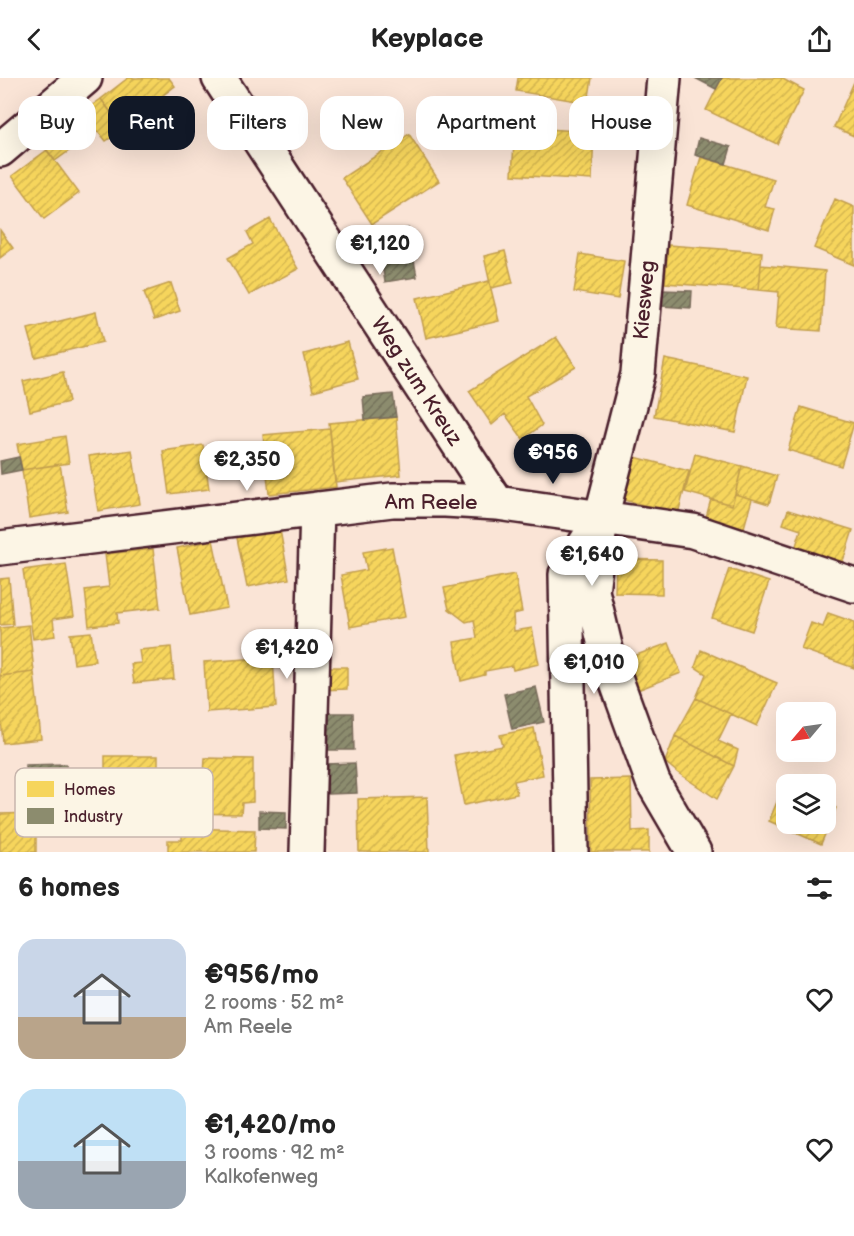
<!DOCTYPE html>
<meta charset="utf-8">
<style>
:root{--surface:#fff;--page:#f2f2f2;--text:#222;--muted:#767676;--accent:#111827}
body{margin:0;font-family:"Balsamiq Sans",sans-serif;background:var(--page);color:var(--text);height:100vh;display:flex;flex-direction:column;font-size:22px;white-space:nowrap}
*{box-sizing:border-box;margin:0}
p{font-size:20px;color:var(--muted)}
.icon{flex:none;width:33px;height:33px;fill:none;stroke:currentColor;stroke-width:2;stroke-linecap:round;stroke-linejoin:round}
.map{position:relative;height:774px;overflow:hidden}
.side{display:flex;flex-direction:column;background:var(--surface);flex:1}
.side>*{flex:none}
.hud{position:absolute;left:18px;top:18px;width:819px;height:54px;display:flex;gap:12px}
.needle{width:39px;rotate:241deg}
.controls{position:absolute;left:776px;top:624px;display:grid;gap:12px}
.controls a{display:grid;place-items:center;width:60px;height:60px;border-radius:12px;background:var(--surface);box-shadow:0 6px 24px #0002;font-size:30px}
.price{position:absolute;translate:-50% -51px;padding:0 14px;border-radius:21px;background:#fff;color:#222;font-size:20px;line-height:39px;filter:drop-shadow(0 2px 3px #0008)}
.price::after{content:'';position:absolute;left:50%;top:36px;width:18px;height:14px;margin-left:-9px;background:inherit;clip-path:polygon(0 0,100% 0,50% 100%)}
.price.current{background:var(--accent);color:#fff}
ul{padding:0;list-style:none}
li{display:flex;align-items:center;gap:18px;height:150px;padding:0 18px}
li span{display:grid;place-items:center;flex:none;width:168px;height:120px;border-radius:18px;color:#555}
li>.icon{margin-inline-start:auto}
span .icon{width:72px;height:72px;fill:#fffc;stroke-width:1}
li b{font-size:26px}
h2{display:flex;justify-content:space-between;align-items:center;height:72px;padding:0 18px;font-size:26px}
.tag{padding:0 21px;border-radius:18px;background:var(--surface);box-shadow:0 6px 24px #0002;font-size:21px;line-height:54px}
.tag.current{background:var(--accent);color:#fff}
header{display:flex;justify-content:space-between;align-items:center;height:78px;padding:0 18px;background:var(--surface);font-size:27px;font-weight:700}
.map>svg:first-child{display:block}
.homes{fill:url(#homes-hatch);stroke:#c29e4d;stroke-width:1.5}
.industry{fill:url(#industry-hatch);stroke:#786b5a;stroke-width:1.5}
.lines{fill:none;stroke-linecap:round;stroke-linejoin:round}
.street-casing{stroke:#4a1f2b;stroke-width:38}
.street{stroke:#fcf5e5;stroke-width:33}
.labels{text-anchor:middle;stroke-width:6;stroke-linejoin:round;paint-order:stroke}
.street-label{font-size:21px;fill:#4a1f2b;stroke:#fcf5e5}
.key{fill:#fcf5e5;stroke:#c7b5ad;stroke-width:1.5}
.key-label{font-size:16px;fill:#4a1f2b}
</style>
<header><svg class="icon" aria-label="back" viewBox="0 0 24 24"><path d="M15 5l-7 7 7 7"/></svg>Keyplace<svg class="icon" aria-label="share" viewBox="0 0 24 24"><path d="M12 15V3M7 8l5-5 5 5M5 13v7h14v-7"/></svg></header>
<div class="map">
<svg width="854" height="774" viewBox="0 0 854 774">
<defs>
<pattern id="homes-hatch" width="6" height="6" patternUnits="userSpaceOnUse" patternTransform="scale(1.5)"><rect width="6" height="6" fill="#f6d55c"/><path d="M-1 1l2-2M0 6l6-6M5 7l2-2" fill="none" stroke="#d4b650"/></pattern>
<pattern id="industry-hatch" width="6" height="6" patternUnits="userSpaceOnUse" patternTransform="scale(1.5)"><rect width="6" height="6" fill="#8c8c6e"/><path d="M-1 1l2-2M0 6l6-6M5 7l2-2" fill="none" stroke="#74725b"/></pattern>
</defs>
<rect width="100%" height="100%" fill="#fae4d6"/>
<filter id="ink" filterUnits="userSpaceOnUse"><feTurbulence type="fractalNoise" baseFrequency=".0167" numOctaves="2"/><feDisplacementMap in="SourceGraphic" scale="12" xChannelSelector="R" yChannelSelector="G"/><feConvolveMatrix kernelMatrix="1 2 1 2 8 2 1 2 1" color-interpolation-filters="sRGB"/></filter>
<g filter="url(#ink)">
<path class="homes" d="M128,0H169L175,8L162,18L174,35L134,65L101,21Z
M518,0H592L588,25L516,13Z
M722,0H781L804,12L777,66L706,32Z
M854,4V58L834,49Z
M84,18L91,28L101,21L123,51L106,63L98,53L78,68L56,39Z
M56,39L77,67L55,83L34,56Z
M515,49L594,54L592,102L512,97Z
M409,56L439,103L372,146L342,100Z
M47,72L79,115L44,141L12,98Z
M701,79L774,101L765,129L775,131L769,152L687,127Z
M835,121L854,129V187L814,170Z
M270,141L298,191L249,217L228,180L253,166L247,154Z
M0,152L13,170L0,180Z
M668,167L762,174L759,212L665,205Z
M505,173L513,205L491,210L484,178Z
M580,176L624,183L618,221L574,214Z
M761,187L825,193L821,253L776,250L779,214L759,212Z
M489,203L499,243L426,260L417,220Z
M171,205L180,233L154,242L144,214Z
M96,234L103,264L36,280L28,251Z
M556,259L576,289L526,318L542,347L523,361L505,336L492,347L469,313Z
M348,264L358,301L313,313L304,276Z
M665,281L747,298L735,354L654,338Z
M63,294L69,324L30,333L23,303Z
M801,329L854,345L841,388L788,372Z
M396,339L401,397L335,404L329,345Z
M330,351L336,409L269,416L263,357Z
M65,358L69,385L22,392L17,366Z
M203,367L209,411L169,416L163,373Z
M132,372L140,426L98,433L89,378Z
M695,376L742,388L732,427L685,414Z
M631,378L689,393L678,436L620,421Z
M60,386L68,434L29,440L22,392Z
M742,388L777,398L769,426L735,416Z
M735,416L752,421L743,453L705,443L711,421L732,427Z
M788,432L853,452L841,489L794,474L801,452L783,446Z
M280,452L289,501L247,509L237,460Z
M213,462L227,530L190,537L177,470Z
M392,469L405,539L350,549L341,497L367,492L363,474Z
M153,471L160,530L117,535L118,545L89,548L85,512L109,509L105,476Z
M616,481L662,482V516L615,515Z
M66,486L74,538L53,541L55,558L33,561L23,492Z
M729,491L769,504L752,553L712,540Z
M515,496L522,534L513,536L514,553L532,550L539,586L513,592L512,588L485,593V597L461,603L454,564L477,560L474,542L466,544L449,531L444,510Z
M9,500L13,546L0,547V501Z
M828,535L854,544V590L801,571L811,545L823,549Z
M29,547L34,594L0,598V550Z
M91,554L95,583L74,586L70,556Z
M669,565L681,595L635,613L623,582Z
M171,569L174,601L134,605L131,586L141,585L139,572Z
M701,572L777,605L757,648L696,620L706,596L695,589Z
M273,579L276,629L207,634L204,584Z
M319,589H347V611L320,612Z
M34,594L41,661L3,665L0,631V598Z
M696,620L731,636L718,663L738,672L734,688L675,658Z
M534,650L543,697L514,703L517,716L464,727L454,677L503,668L500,657Z
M675,658L734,688L717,721L678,695L665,684Z
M105,678H158V728H105Z
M205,680L253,681V724L242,725L241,736L179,735L180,696L204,697Z
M631,701L632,753L649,752V774H591L590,702Z
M784,707L786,708V746H825V725L836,730L821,766L769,743Z
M427,719L429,774H359L358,721Z
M36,735V774H0V736Z
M182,750L255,752L254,774H168V762H182Z"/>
<path class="industry" d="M695,0H722L716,11Z
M699,60L731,69L726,86L695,77Z
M408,150L417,199L385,204L377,155Z
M661,212L692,213L691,230L661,228Z
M393,316L396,339L365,342L363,319Z
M19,379L22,392L1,396L0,383Z
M536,609L544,644L512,651L504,616Z
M322,635H353L354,672H322Z
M355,685L357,715L328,716L326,686Z
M66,686L67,718L27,719L26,687Z
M259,733L286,734V751L259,750Z"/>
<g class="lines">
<g class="street-casing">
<path id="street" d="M219,0L497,425
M664,0L638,296L601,440L592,513L608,580L653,704L694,774
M0,72L85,0
M0,470L392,422H445L497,425L693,453L854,507
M307,774L317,431
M571,774L566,496L596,449"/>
</g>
<use href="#street" class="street"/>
</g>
</g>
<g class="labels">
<g class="street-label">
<text transform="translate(644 222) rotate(-85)" y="7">Kiesweg</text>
<text transform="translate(417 303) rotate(57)" y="7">Weg zum Kreuz</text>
<text x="431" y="431">Am Reele</text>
</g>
</g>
<rect x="15" y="690" width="198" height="69" rx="9" class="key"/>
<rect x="27" y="703" width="27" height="16" fill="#f6d55c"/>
<rect x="27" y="730" width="27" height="16" fill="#8c8c6e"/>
<g class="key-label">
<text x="64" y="717">Homes</text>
<text x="64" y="744">Industry</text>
</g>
</svg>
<div class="controls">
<a><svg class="needle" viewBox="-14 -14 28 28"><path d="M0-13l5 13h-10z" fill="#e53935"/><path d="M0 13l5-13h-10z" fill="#767676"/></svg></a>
<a><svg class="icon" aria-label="layers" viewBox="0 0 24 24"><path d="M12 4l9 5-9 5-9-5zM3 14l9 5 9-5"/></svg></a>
</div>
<b class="price" style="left:380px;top:198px">€1,120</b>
<b class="price current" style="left:553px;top:407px">€956</b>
<b class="price" style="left:247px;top:414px">€2,350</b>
<b class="price" style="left:592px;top:509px">€1,640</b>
<b class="price" style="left:287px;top:602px">€1,420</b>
<b class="price" style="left:594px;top:617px">€1,010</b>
<div class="hud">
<a class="tag">Buy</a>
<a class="tag current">Rent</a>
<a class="tag">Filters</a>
<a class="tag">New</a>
<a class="tag">Apartment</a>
<a class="tag">House</a>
</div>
</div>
<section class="side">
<h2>6 homes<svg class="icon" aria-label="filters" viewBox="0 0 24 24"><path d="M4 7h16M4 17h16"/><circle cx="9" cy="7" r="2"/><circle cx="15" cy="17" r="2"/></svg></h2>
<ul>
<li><span style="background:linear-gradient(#c9d6e8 65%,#b9a48a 0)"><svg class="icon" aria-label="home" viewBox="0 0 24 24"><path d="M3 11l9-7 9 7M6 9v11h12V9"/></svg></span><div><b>€956/mo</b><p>2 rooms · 52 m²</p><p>Am Reele</p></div><svg class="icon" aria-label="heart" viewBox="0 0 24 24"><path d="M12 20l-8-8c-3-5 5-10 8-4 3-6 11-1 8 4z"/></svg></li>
<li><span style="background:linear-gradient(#bfe0f5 60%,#9aa5b1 0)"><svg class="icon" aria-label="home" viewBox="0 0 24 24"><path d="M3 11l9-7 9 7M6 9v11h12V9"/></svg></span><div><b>€1,420/mo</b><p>3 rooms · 92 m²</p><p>Kalkofenweg</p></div><svg class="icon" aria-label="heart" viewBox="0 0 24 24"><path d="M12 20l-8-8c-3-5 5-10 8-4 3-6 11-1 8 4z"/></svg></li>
</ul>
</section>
